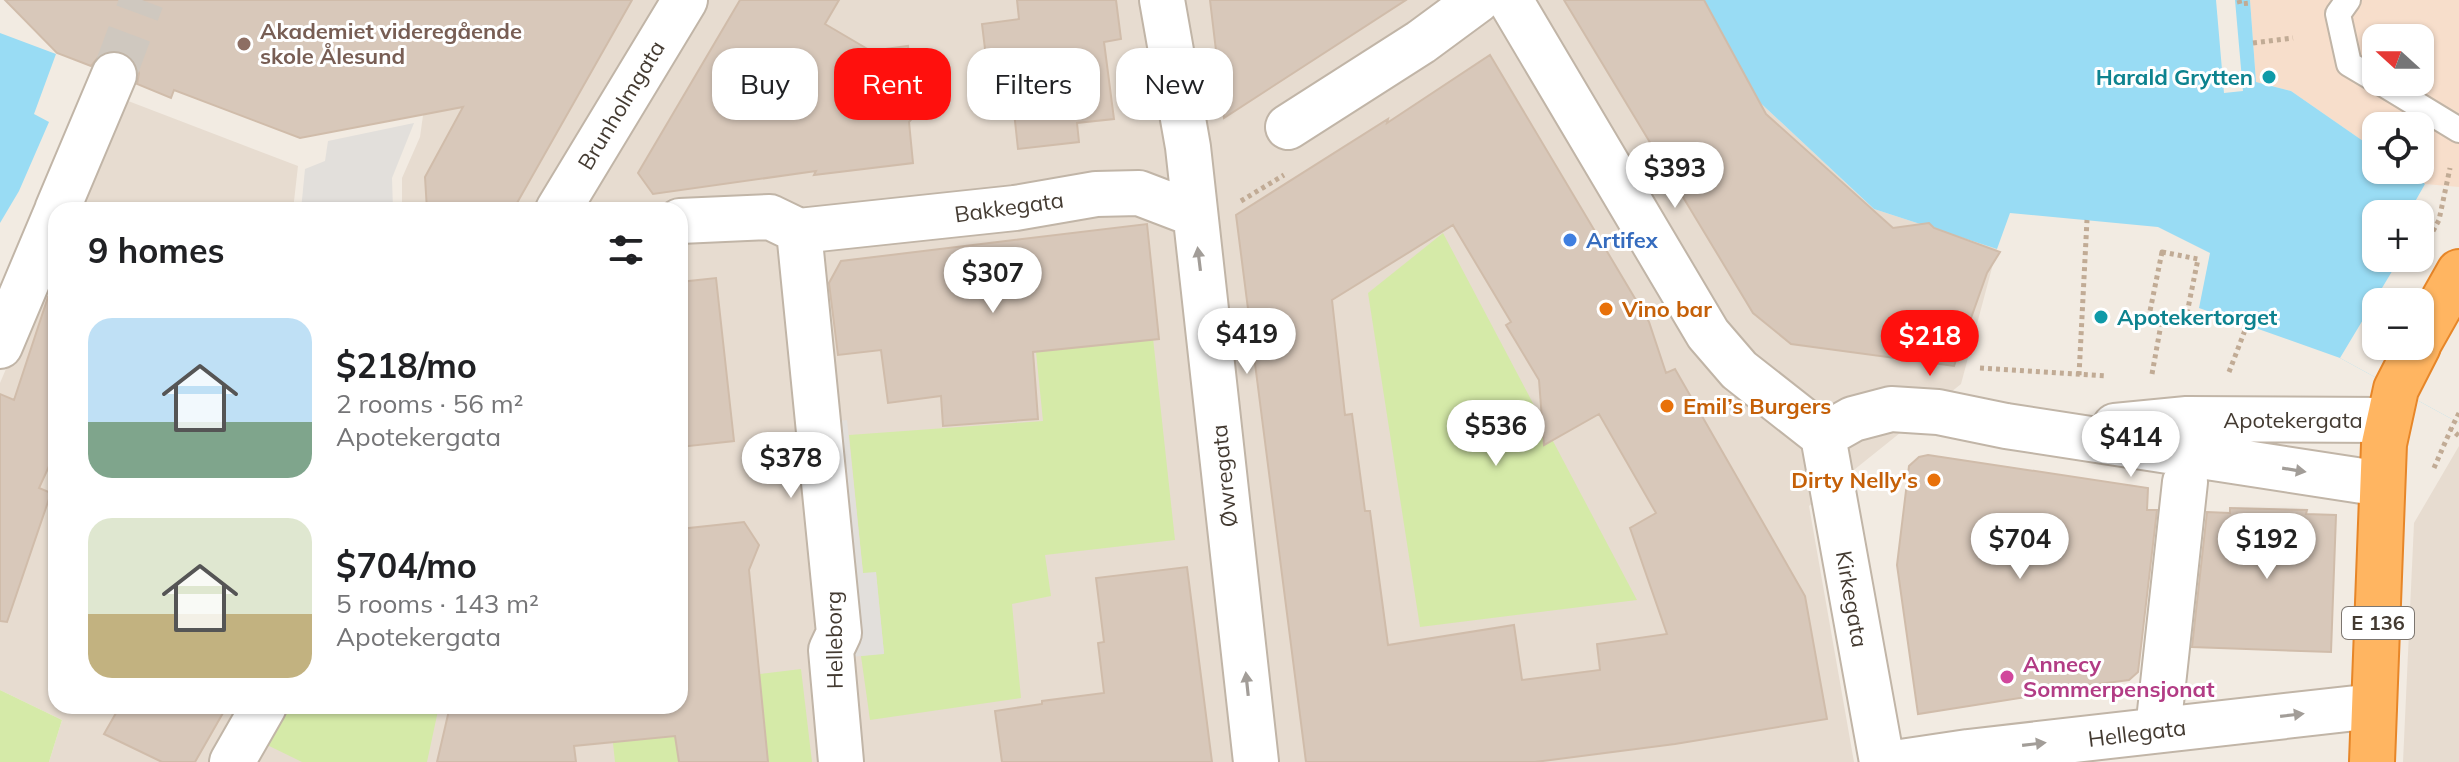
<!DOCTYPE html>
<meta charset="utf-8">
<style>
:root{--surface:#fff;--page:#f2f2f2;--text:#202124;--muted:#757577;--accent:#ff100d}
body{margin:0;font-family:Mulish,sans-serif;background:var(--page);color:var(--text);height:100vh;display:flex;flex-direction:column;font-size:30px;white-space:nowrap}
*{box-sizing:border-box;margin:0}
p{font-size:26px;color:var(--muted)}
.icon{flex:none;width:44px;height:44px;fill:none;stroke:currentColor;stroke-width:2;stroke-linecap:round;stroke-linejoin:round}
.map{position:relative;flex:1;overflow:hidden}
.side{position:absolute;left:48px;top:202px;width:640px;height:512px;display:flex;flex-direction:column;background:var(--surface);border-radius:24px;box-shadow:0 2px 6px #0004}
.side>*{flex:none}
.guide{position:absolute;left:712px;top:48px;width:760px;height:72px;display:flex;gap:16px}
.needle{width:52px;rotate:291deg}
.controls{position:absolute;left:2362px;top:24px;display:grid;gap:16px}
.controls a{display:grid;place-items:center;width:72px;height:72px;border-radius:16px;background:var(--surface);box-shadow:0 2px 6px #0004;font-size:40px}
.price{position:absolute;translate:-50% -68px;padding:0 18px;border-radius:28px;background:#fff;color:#222;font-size:26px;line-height:52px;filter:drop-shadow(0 2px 4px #0008)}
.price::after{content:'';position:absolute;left:50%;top:48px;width:24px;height:18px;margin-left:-12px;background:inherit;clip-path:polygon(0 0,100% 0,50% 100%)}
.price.on{background:var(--accent);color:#fff}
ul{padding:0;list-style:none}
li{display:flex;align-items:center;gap:24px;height:200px;padding:0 40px}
li span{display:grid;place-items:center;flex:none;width:224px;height:160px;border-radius:24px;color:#555}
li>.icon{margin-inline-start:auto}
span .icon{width:96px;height:96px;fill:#fffc;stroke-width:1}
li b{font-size:34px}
h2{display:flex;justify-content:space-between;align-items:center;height:96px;padding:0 40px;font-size:34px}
.chip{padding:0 28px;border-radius:24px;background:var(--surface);box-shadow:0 2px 6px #0004;font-size:28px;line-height:72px}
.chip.on{background:var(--accent);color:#fff}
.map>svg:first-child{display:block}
.residential{fill:#e7dcd0}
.commercial{fill:#f7decb;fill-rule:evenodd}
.green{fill:#d5eaa8}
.parking{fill:#e2dfdb}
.water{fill:#99dcf4;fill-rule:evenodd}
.pier{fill:#f2ebe2;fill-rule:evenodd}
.building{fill:#d8c8ba;stroke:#d0bcaa;stroke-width:2;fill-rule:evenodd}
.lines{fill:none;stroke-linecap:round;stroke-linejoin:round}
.street-tunnel{stroke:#cfc8bf;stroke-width:44;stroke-dasharray:44 22;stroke-linecap:butt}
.lane-casing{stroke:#c1b5a7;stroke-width:28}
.street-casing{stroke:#c1b5a7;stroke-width:48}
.highway-casing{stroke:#e78628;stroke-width:48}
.path{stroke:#c1ab95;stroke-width:5;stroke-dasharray:4 4;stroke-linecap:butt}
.lane{stroke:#fff;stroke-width:24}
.street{stroke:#fff;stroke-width:44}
.highway{stroke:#ffb561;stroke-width:44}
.oneway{fill:#a29d98}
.education-dot{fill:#8d6e63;stroke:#fff;stroke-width:3}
.culture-dot{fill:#0f9aa8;stroke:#fff;stroke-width:3}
.shop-dot{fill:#3f7fe0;stroke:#fff;stroke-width:3}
.food-dot{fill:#e8710a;stroke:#fff;stroke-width:3}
.hotel-dot{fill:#d1479c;stroke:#fff;stroke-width:3}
.labels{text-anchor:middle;stroke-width:6;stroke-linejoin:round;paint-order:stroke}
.shield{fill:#fff;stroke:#7c7670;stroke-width:2}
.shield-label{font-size:20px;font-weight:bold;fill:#443b32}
.education-label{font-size:22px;font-weight:bold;fill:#785e54;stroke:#fff;text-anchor:start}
.culture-label{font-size:22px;font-weight:bold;fill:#0d838f;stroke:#fff;text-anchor:end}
.street-label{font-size:22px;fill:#443b32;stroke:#fff}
.shop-label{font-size:22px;font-weight:bold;fill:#366cbe;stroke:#fff;text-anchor:start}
.food-label{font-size:22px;font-weight:bold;fill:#c56008;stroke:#fff;text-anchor:start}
.hotel-label{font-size:22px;font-weight:bold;fill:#b23c85;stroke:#fff;text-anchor:start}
</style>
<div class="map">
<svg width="2459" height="762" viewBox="0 0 2459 762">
<rect width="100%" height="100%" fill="#f2ebe2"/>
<path class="residential" d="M455,0H1700L1753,96L1874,209L1997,249L1961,384L1809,506L1854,762H49L62,720L0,690V383L56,252V706H680V210H402V178L420,137L429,72Z
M123,99L298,166L293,210H74Z
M2459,446V762H2403L2414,523Z"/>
<path class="commercial" d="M2250,0H2459V187L2425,184L2405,170H2420V126H2376V150L2291,91L2256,82ZM2376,38H2420V82H2376Z"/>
<path class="green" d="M1443,233L1637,600L1420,627L1368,293Z
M1153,338L1175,540L1045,555L1051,596L1012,604L1021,698L870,720L861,656L884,653L876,573H863L849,435L1043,421L1036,352Z
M801,669L812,762H615L609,706H680V684Z
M0,690L62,720L49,762H0Z
M285,706H439L427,762H302L263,743Z"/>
<path class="parking" d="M414,123L392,178L393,210H301L305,169L325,161L328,141Z
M847,420L863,573L876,572L884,654L850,657L826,422Z"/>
<path class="water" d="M1701,0H2250L2256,82L2291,91L2376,150V170H2405L2425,184L2408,214H2376V258H2400L2390,277L2459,316V423L2340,358L2199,308L2210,253L2158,227L2010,213L1997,249L1874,209L1753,96ZM2376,302H2420V346H2376Z
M0,33L56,54L34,114L49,122L19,191L0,223Z"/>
<path class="pier" d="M2216,0H2235L2243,91L2224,93Z
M2400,258H2404L2395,276L2459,312V423L2340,358ZM2376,302H2420V346H2376Z"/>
<path class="building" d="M5,0H632L513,210H427L425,177L463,107L300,138L174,90L171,98L137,84L139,73L134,61L123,52L110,50L100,55L91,66L57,53Z
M740,0H839L825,24L871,51L908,46L915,115L909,122L913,163L814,175L816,171L653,194L638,173Z
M1017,0H1116L1121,39L1104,42L1114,119L1077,123L1079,142L1018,149L1014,112L993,115L982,24L1019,19Z
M1210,0H1406L1224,118Z
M1564,0H1704L1766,114L1893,228L1929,223L1934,228L2000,252L1987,273L1954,366L1791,344L1753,313Z
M1490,55L1649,322L1666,373L1675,369L1805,596L1827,719L1675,744L1535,762H1306L1236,215L1388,119L1387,123ZM1453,225L1511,322L1506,325L1539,380L1544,445L1599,414L1656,513L1630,528L1667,634L1597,644L1600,670L1522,680L1514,625L1388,645L1370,511H1365L1352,414L1345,415L1332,300Z
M1147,224L1159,339L1033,352L1038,419L943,426L941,396L888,403L881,350L838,355L829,283L841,261Z
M716,278L734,441L680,447V282Z
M48,297L56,299V451L39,488L51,493L7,622L0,621V394L14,400Z
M1928,455L2148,488L2147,510H2157L2138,672L2129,680L2045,691V694L1918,714L1897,565L1909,466L1919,457Z
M2230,508L2307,510L2306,514L2336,515L2331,652L2192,647L2207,512L2230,513Z
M744,522L759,545L749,570L768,762H679L675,736L574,746L576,762H437L450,706H680V529Z
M1187,567L1212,762H1002L995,711L1042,704V701L1104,693L1098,643L1104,642L1096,578Z
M120,706H227L195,762H162L104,734Z"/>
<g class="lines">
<path class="street-tunnel" d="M114,75L142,0"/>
<g class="lane-casing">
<path id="lane" d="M2348,0L2338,14L2349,64L2376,80
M2380,82L2459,130"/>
</g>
<g class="street-casing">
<path id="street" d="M1162,0L1188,147L1256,762
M1510,0L1708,334L1739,370L1823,436
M1288,127L1421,42L1478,0
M57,210L114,75
M558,210L685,0
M680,221L770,217L799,231L1015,208L1096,194L1139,193L1194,214
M799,231L839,633L831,650L841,762
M0,346L56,213
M2115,426L2187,419L2388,420
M1823,436L1853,419L1891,409L1938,412L2006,426L2382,484
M1823,436L1882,762
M2158,730L2185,482
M232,762L264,706
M1901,762L1968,752L2374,706"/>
</g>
<g class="highway-casing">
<path id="highway" d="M2420,341L2459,272
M2372,762L2384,444L2396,389L2418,346"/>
</g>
<path class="path" d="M2239,0L2240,4L2250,3
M2253,43L2293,38
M1241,201L1284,175
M2433,231L2439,220L2450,168
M2162,252L2198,259L2185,323L2149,316Z
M1980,368L2106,376
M2229,372L2247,325
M2152,374L2162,319
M2079,375L2087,220
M2459,413L2451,429L2459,436
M2434,468L2451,429"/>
<use href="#lane" class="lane"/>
<use href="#street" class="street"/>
<use href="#highway" class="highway"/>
</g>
<defs><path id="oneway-solid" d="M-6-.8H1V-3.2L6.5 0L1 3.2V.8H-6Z" transform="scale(2)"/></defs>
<g class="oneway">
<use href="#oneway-solid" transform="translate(1199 259) rotate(-97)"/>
<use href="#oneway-solid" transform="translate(2294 470) rotate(9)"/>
<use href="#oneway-solid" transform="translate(1247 684) rotate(-96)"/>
<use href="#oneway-solid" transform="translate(2292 715) rotate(-7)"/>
<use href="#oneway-solid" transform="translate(2034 744) rotate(-7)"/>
</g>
<circle class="education-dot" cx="244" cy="44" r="8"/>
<g class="culture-dot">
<circle cx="2269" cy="77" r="8"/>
<circle cx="2101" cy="317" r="8"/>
</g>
<circle class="shop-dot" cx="1570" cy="240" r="8"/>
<g class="food-dot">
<circle cx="1606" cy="309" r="8"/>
<circle cx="1667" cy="406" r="8"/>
<circle cx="1934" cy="480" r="8"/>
</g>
<circle class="hotel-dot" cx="2007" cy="677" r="8"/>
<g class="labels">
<rect class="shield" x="2342" y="607" width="72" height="32" rx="6"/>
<g class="shield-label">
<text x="2378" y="630">E 136</text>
</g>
<g class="education-label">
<text x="260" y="39">Akademiet videregående<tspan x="260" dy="25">skole Ålesund</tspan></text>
</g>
<g class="culture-label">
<text x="2253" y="85">Harald Grytten</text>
<text x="2117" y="325" text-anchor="start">Apotekertorget</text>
</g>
<g class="street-label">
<text transform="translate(621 105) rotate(-59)" y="8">Brunholmgata</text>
<text transform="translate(1009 207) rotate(-8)" y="8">Bakkegata</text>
<text x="2293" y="428">Apotekergata</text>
<text transform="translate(1224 476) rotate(-96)" y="8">Øwregata</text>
<text transform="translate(1852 599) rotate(80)" y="8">Kirkegata</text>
<text transform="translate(834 640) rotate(-91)" y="8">Helleborg</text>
<text transform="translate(2137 733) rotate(-7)" y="8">Hellegata</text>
</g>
<g class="shop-label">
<text x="1586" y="248">Artifex</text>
</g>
<g class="food-label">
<text x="1622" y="317">Vino bar</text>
<text x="1683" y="414">Emil’s Burgers</text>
<text x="1918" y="488" text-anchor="end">Dirty Nelly's</text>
</g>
<g class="hotel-label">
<text x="2023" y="672">Annecy<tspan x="2023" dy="25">Sommerpensjonat</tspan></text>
</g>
</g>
</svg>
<div class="controls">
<a><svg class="needle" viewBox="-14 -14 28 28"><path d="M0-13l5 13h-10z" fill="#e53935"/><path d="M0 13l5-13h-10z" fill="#757577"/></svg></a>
<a><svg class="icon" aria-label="locate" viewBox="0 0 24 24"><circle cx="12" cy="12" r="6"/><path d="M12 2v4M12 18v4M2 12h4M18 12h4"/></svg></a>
<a>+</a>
<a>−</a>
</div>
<b class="price" style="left:1675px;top:210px">$393</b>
<b class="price" style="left:993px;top:315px">$307</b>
<b class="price" style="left:1247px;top:376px">$419</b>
<b class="price on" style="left:1930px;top:378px">$218</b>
<b class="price" style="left:1496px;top:468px">$536</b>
<b class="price" style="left:2131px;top:479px">$414</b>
<b class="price" style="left:791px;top:500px">$378</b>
<b class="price" style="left:2020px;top:581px">$704</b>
<b class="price" style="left:2267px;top:581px">$192</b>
<div class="guide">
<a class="chip">Buy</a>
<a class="chip on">Rent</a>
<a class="chip">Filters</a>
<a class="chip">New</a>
</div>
<section class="side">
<h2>9 homes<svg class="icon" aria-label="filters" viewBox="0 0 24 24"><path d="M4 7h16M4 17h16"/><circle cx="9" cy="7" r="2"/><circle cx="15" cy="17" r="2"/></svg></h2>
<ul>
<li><span style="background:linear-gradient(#bfe0f5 65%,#7fa58c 0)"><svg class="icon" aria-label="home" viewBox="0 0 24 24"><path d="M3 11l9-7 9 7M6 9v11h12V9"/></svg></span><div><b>$218/mo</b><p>2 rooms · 56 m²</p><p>Apotekergata</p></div></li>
<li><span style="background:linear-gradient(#dfe7d0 60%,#c2b280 0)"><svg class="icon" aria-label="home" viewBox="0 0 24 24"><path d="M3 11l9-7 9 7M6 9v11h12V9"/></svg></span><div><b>$704/mo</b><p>5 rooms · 143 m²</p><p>Apotekergata</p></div></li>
</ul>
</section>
</div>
